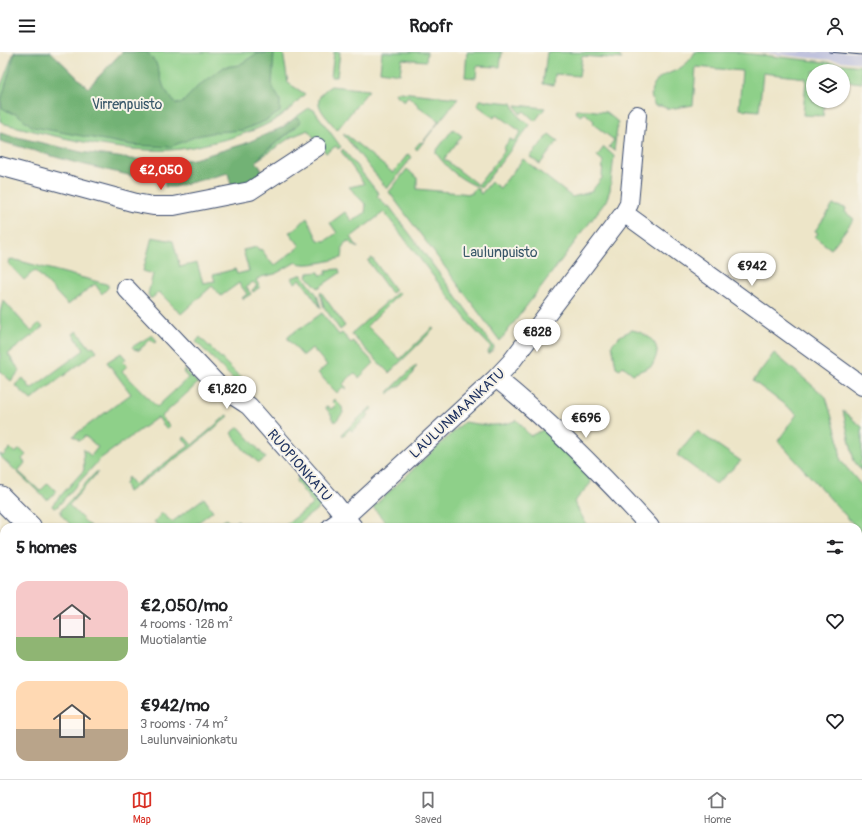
<!DOCTYPE html>
<meta charset="utf-8">
<style>
:root{--surface:#fff;--page:#f6f6f6;--text:#202124;--muted:#757577;--line:#e0e0e0;--accent:#d93025}
body{margin:0;font-family:Pangolin,sans-serif;background:var(--page);color:var(--text);height:100vh;display:flex;flex-direction:column;font-size:15px;white-space:nowrap}
*{box-sizing:border-box;margin:0}
p{font-size:13px;color:var(--muted)}
.icon{flex:none;width:22px;height:22px;fill:none;stroke:currentColor;stroke-width:2;stroke-linecap:round;stroke-linejoin:round}
.map{position:relative;flex:1;overflow:hidden}
.details{position:absolute;left:0px;top:471px;width:862px;height:256px;display:flex;flex-direction:column;background:var(--surface);border-radius:12px 12px 0 0;box-shadow:0 1px 3px #0004}
.details>*{flex:none}
.controls{position:absolute;left:806px;top:12px;display:grid;gap:8px}
.controls a{display:grid;place-items:center;width:44px;height:44px;border-radius:50%;background:var(--surface);box-shadow:0 1px 3px #0004;font-size:20px}
.price{position:absolute;translate:-50% -34px;padding:0 9px;border-radius:14px;background:#fff;color:#222;font-size:13px;line-height:26px;filter:drop-shadow(0 1px 2px #0008)}
.price::after{content:'';position:absolute;left:50%;top:24px;width:12px;height:9px;margin-left:-6px;background:inherit;clip-path:polygon(0 0,100% 0,50% 100%)}
.price.selected{background:var(--accent);color:#fff}
ul{padding:0;list-style:none}
li{display:flex;align-items:center;gap:12px;height:100px;padding:0 16px}
li span{display:grid;place-items:center;flex:none;width:112px;height:80px;border-radius:12px;color:#555}
li>.icon{margin-inline-start:auto}
span .icon{width:48px;height:48px;fill:#fffc;stroke-width:1}
li b{font-size:17px}
h2{display:flex;justify-content:space-between;align-items:center;height:48px;padding:0 16px;font-size:17px}
header{display:flex;justify-content:space-between;align-items:center;height:52px;padding:0 16px;background:var(--surface);font-size:18px;font-weight:800}
.tabs{display:flex;justify-content:space-around;align-items:center;height:56px;border-top:1px solid var(--line);background:var(--surface);font-size:11px;color:var(--muted)}
.tabs a{display:grid;justify-items:center;gap:2px}
.tabs .selected{color:var(--accent)}
.map>svg:first-child{display:block}
.industrial{fill:#c0c2dd}
.green{fill:#8ed089;stroke:#548074}
.forest{fill:#72b275;stroke:#46706a}
.water{fill:#7dbbf0;stroke:#4c75a7}
.lines{fill:none;stroke-linecap:round;stroke-linejoin:round}
.street-casing{stroke:#3a4a6e;stroke-width:20}
.secondary-casing{stroke:#3a4a6e;stroke-width:24}
.street{stroke:#fff;stroke-width:18}
.secondary{stroke:#fff;stroke-width:22}
.tram{stroke:#1b2f5e;stroke-width:1}
.labels{text-anchor:middle;stroke-width:4;stroke-linejoin:round;paint-order:stroke}
.park-label{font-size:14px;fill:#385769;stroke:#f7f3e8}
.street-label{font-size:14px;fill:#1b2f5e;stroke:#f7f3e8}
</style>
<header><svg class="icon" aria-label="menu" viewBox="0 0 24 24"><path d="M4 6h16M4 12h16M4 18h16"/></svg>Roofr<svg class="icon" aria-label="person" viewBox="0 0 24 24"><circle cx="12" cy="8" r="4"/><path d="M4 21q1-7 8-7t8 7"/></svg></header>
<div class="map">
<svg width="862" height="727" viewBox="0 0 862 727">
<rect width="100%" height="100%" fill="#f7f3e8"/>
<filter id="ink" filterUnits="userSpaceOnUse"><feTurbulence type="fractalNoise" baseFrequency=".025" numOctaves="2"/><feDisplacementMap in="SourceGraphic" scale="8" xChannelSelector="R" yChannelSelector="G"/><feConvolveMatrix kernelMatrix="1 2 1 2 8 2 1 2 1" color-interpolation-filters="sRGB"/></filter>
<filter id="wash" filterUnits="userSpaceOnUse"><feTurbulence type="fractalNoise" baseFrequency=".012" numOctaves="4" result="noise"/><feDisplacementMap in="SourceGraphic" scale="16" xChannelSelector="R" yChannelSelector="G"/><feGaussianBlur stdDeviation="0.9" result="paint"/><feColorMatrix in="noise" values="0 0 0 0 0 0 0 0 0 0 0 0 0 0 0 0 0 1.4 0 .05"/><feComposite in="paint" operator="in"/></filter>
<g filter="url(#wash)">
<rect width="100%" height="100%" fill="#ede5c8"/>
<path class="industrial" d="M754,0H862V11L800,5Z"/>
<path class="green" d="M14,0H51L88,36L122,0H283L288,31L305,42C298,48 292,56 285,61C268,74 247,81 227,87C209,91 189,97 170,98C114,100 59,85 5,72L0,69V36Z
M334,0H340L337,25H331Z
M382,0H427L426,9L402,7L400,22L380,19Z
M467,0H502L500,15L477,14L476,26L465,25Z
M547,0L617,1L622,7L582,4L579,24L555,22L554,33L543,32Z
M695,0H733L862,14V31L843,29V19H813V49H825L823,64L803,63L806,26L763,21L759,59L739,57L742,19L696,15L693,53L669,57L661,54H655C652,49 650,43 652,37C657,21 672,23 683,14C689,10 692,5 695,0Z
M331,34L369,38L337,78C325,62 306,49 331,34Z
M396,40H400L458,46L417,98L415,96L420,90L422,91L439,69L418,54L417,52L408,44L404,49L395,42Z
M480,48L512,51L519,65L530,73L481,136C461,128 449,119 436,101V99L453,77L462,84L444,107L478,133L505,98L503,97L510,87L514,89L521,80L497,62L494,66L477,53Z
M516,53L545,56L535,69L524,59L520,62Z
M309,56L314,58L341,95L338,97L336,94L326,101L308,78L291,85L256,109C269,95 286,85 300,71V68L296,65Z
M576,57L606,60L618,70L614,99L609,95L614,88L593,72L594,69L585,61L581,64L575,60Z
M344,81L393,121L408,102L412,105L387,137L343,82Z
M549,82L558,89L540,112L530,105Z
M604,95L614,104L610,138L606,149L500,289L389,140L407,117L417,126V137L471,142L475,136L480,138L479,139L481,142L491,130L500,136L523,107L572,145L591,140L602,126L603,109L597,104Z
M343,97L379,142L377,144L387,155L389,154L494,295V296L489,302L488,300L491,295L473,276L384,160L351,185L358,196L348,189C340,193 344,199 342,206C331,208 305,216 296,210L275,222L261,225L256,228L260,235L253,240L252,238L257,234L253,230L246,235L251,242L243,247L242,246L247,242L239,231L221,244L212,234L181,262L159,240L152,246H150L148,242L153,222L143,219L152,185L173,189L180,215L197,211L203,231L215,229L213,223L235,217L237,222L249,219L243,198L257,195L259,198L261,197L274,214L300,194L289,180C299,177 299,172 307,166L318,188L325,189L337,181L330,171L345,160L352,169L365,161L366,153L349,135L364,132L341,99Z
M833,153L846,156L845,160L854,167L831,197L815,185L818,181L815,179Z
M372,206L395,238L391,241L368,209Z
M12,207L106,232L108,233V236L102,242L95,232L68,253L35,218L24,228L8,211L9,208Z
M339,217L340,221L318,236L307,224L308,221L319,220L320,223L327,222L326,218Z
M300,223H302L317,243L321,256L300,227L295,231L291,226Z
M321,240L345,274L340,278L324,255L320,241Z
M398,240L399,242L367,274L400,307L432,276L434,277L389,321L352,283V281Z
M3,248L31,279L39,271L43,275L8,302L20,319L11,329L0,319V281L2,275L0,274V261Z
M322,261L339,283L342,281L351,291L353,289L374,311L359,326L354,321L343,332L347,336L346,337L343,335L337,341L318,321L327,313L312,296L304,303H302L288,287V285L298,277H300Z
M632,278C643,280 658,288 657,301C656,305 654,310 652,314L633,322L623,314L620,317L616,315L612,292L620,284Z
M77,279L90,296L93,294L97,299L31,348L15,333L23,326L31,337L84,298L73,282Z
M152,283L157,289L155,291L151,287L138,299L137,297L135,298L132,295Z
M200,285L244,329L240,334L196,290Z
M121,301L126,307L123,310L127,314L122,319L157,355L188,326L183,320L185,318L198,331L161,365L170,374L166,377L158,365L100,407L57,455L54,456L52,454L53,452L84,418L83,397L91,404L98,395L85,384L80,389L73,384L131,342L107,310Z
M774,301L826,345L838,386L841,409L862,434V482L858,477V475H856L778,389L797,362L753,329Z
M416,313L417,314L413,319L414,321L397,336L396,335L388,342L387,341Z
M334,347L342,355L343,361L335,370L331,365L332,364L325,355L327,354L331,357L336,353L332,349Z
M371,355L373,356L367,361L369,363L352,379L350,377L343,384L342,382Z
M843,359L862,375V408L860,411L862,413V419L854,409Z
M227,363L229,364L192,395L128,440L125,432L128,425L134,433L189,394L183,386L185,385L192,393Z
M517,368L530,384L547,376L584,413L591,431L574,450L588,475H389L373,455L464,370C483,373 499,376 517,368Z
M239,375L266,406L259,411L245,399L231,381Z
M697,379L741,409L716,432L677,403Z
M10,396L15,401L20,397L26,403L22,407L25,411L18,419L40,439L48,431L56,439L49,447H46L0,404V402L3,404Z
M96,420H98L69,453L91,475H73L61,463V458Z
M302,421L324,452L294,475H283L313,452L296,429Z
M204,446L213,459L192,475H160L154,470L162,461L172,470Z
M226,467L231,473L238,468L243,475H224L221,471Z
M862,606V704L858,706V608Z
M4,639V701L0,696V643Z
M681,723H835L836,727H679Z"/>
<path class="forest" d="M15,0H51L88,36L122,0H147L156,11L164,36L175,51L181,52L198,34L224,15L239,13L256,2L274,0L272,34L280,48V60L265,69L243,78L216,80L197,84L170,95L131,93L33,75L17,62L11,61L2,56L1,49Z
M296,65L300,68V71C286,84 269,95 256,109L263,120C253,133 247,132 231,133L228,121L174,135H165V127H145L73,110L0,89V81L81,100L132,107L174,109L194,107L244,92L283,75Z"/>
<path class="water" d="M862,717V727H843L851,723H858V719Z"/>
</g>
<g filter="url(#ink)">
<g class="lines">
<g class="street-casing">
<path id="street" d="M0,114L136,151L153,154H174L250,139L317,95
M624,161L862,334
M126,236L216,331C226,340 238,346 249,354L335,452L353,475
M496,326C552,371 602,422 650,475
M331,475L345,465L496,326L511,310L624,161L629,152L637,63
M536,723L539,727
M165,727L170,723"/>
</g>
<g class="secondary-casing">
<path id="secondary" d="M0,445L30,475
M251,723L254,727"/>
</g>
<use href="#street" class="street"/>
<use href="#secondary" class="secondary"/>
<path class="tram" d="M829,0L862,3"/>
</g>
</g>
<g class="labels">
<g class="park-label">
<text x="127" y="57">Virrenpuisto</text>
<text x="500" y="205">Laulunpuisto</text>
</g>
<g class="street-label">
<text transform="translate(457 361) rotate(-43)" y="5">LAULUNMAANKATU</text>
<text transform="translate(300 413) rotate(49)" y="5">RUOPIONKATU</text>
</g>
</g>
</svg>
<div class="controls">
<a><svg class="icon" aria-label="layers" viewBox="0 0 24 24"><path d="M12 4l9 5-9 5-9-5zM3 14l9 5 9-5"/></svg></a>
</div>
<b class="price selected" style="left:161px;top:139px">€2,050</b>
<b class="price" style="left:752px;top:235px">€942</b>
<b class="price" style="left:537px;top:301px">€828</b>
<b class="price" style="left:227px;top:358px">€1,820</b>
<b class="price" style="left:586px;top:387px">€696</b>
<section class="details">
<h2>5 homes<svg class="icon" aria-label="filters" viewBox="0 0 24 24"><path d="M4 7h16M4 17h16"/><circle cx="9" cy="7" r="2"/><circle cx="15" cy="17" r="2"/></svg></h2>
<ul>
<li><span style="background:linear-gradient(#f6c9c9 70%,#8fb573 0)"><svg class="icon" aria-label="home" viewBox="0 0 24 24"><path d="M3 11l9-7 9 7M6 9v11h12V9"/></svg></span><div><b>€2,050/mo</b><p>4 rooms · 128 m²</p><p>Muotialantie</p></div><svg class="icon" aria-label="heart" viewBox="0 0 24 24"><path d="M12 20l-8-8c-3-5 5-10 8-4 3-6 11-1 8 4z"/></svg></li>
<li><span style="background:linear-gradient(#ffd9b3 60%,#b9a48a 0)"><svg class="icon" aria-label="home" viewBox="0 0 24 24"><path d="M3 11l9-7 9 7M6 9v11h12V9"/></svg></span><div><b>€942/mo</b><p>3 rooms · 74 m²</p><p>Laulunvainionkatu</p></div><svg class="icon" aria-label="heart" viewBox="0 0 24 24"><path d="M12 20l-8-8c-3-5 5-10 8-4 3-6 11-1 8 4z"/></svg></li>
</ul>
</section>
</div>
<nav class="tabs">
<a class="selected"><svg class="icon" aria-label="map" viewBox="0 0 24 24"><path d="M3 6l6-2 6 2 6-2v14l-6 2-6-2-6 2zM9 4v14M15 6v14"/></svg>Map</a>
<a><svg class="icon" aria-label="saved" viewBox="0 0 24 24"><path d="M7 4h10v16l-5-4-5 4z"/></svg>Saved</a>
<a><svg class="icon" aria-label="home" viewBox="0 0 24 24"><path d="M3 11l9-7 9 7M6 9v11h12V9"/></svg>Home</a>
</nav>
